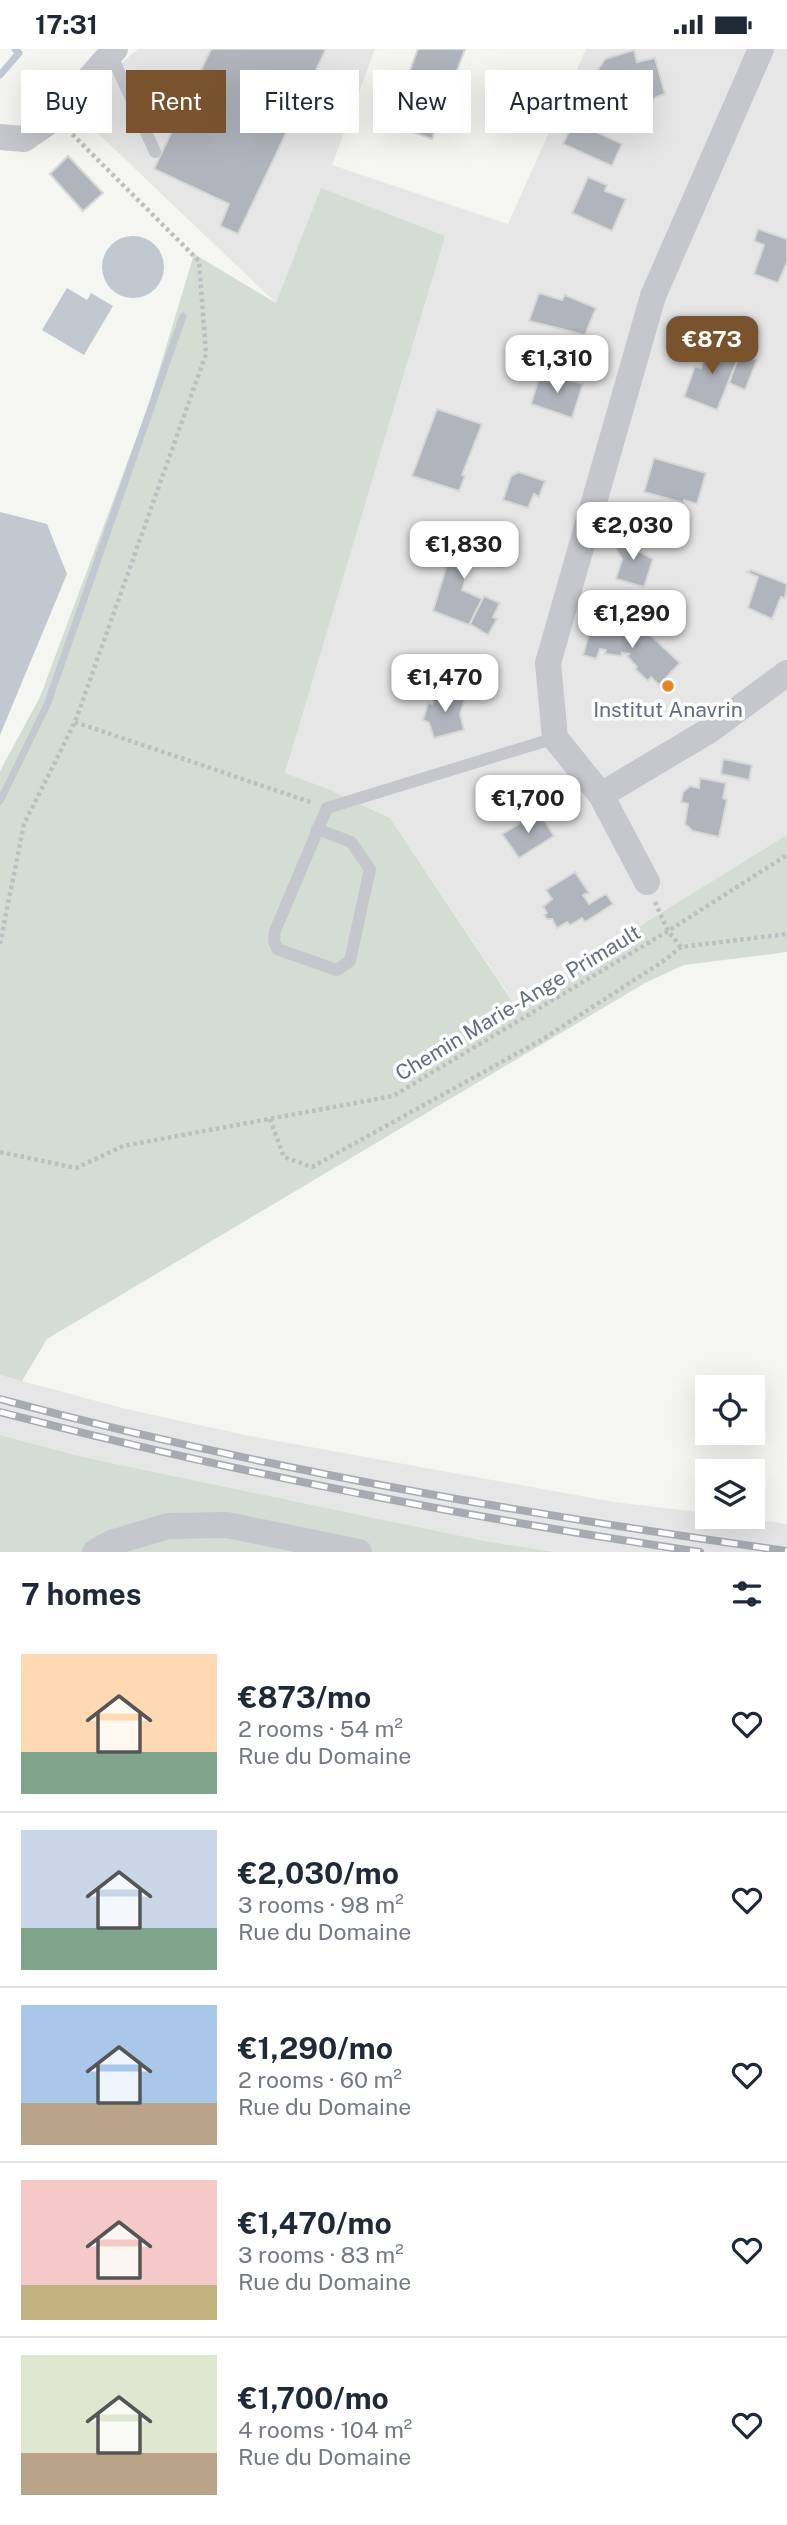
<!DOCTYPE html>
<meta charset="utf-8">
<style>
:root{--surface:#fff;--page:#f6f6f7;--text:#1f2937;--muted:#747a83;--line:#e0e1e3;--accent:#78532e}
body{margin:0;font-family:"Public Sans",sans-serif;background:var(--page);color:var(--text);height:100vh;display:flex;flex-direction:column;font-size:26px;white-space:nowrap}
*{box-sizing:border-box;margin:0}
p{font-size:23px;color:var(--muted)}
.icon{flex:none;width:38px;height:38px;fill:none;stroke:currentColor;stroke-width:2;stroke-linecap:round;stroke-linejoin:round}
.map{position:relative;height:1503px;overflow:hidden}
.panel{display:flex;flex-direction:column;background:var(--surface);flex:1}
.panel>*{flex:none}
.hud{position:absolute;left:21px;top:21px;width:746px;height:63px;display:flex;gap:14px}
.controls{position:absolute;left:695px;top:1326px;display:grid;gap:14px}
.controls a{display:grid;place-items:center;width:70px;height:70px;border-radius:0px;background:var(--surface);box-shadow:0 7px 28px #0002;font-size:35px}
.price{position:absolute;translate:-50% -60px;padding:0 16px;border-radius:14px;background:#fff;color:#222;font-size:23px;line-height:46px;filter:drop-shadow(0 2px 4px #0008)}
.price::after{content:'';position:absolute;left:50%;top:42px;width:21px;height:16px;margin-left:-10px;background:inherit;clip-path:polygon(0 0,100% 0,50% 100%)}
.price.current{background:var(--accent);color:#fff}
ul{padding:0;list-style:none}
li{display:flex;align-items:center;gap:21px;height:175px;padding:0 21px}
li+li{border-top:2px solid var(--line)}
li span{display:grid;place-items:center;flex:none;width:196px;height:140px;border-radius:0px;color:#555}
li>.icon{margin-inline-start:auto}
span .icon{width:84px;height:84px;fill:#fffc;stroke-width:1}
li b{font-size:30px}
h2{display:flex;justify-content:space-between;align-items:center;height:84px;padding:0 21px;font-size:30px}
.pill{padding:0 24px;border-radius:0px;background:var(--surface);box-shadow:0 7px 28px #0002;font-size:24px;line-height:63px}
.pill.current{background:var(--accent);color:#fff}
.status{display:flex;justify-content:space-between;align-items:center;height:49px;padding:0 35px;background:var(--surface);direction:ltr}
.status svg{height:19px;fill:currentColor}
.map>svg:first-child{display:block}
.built{fill:#e6e6e6}
.green{fill:#d4ddd3}
.water{fill:#c1c8d0}
.lines{fill:none;stroke-linecap:round;stroke-linejoin:round}
.stream{stroke:#c1c8d0;stroke-width:7}
.building{fill:#b0b4bc;stroke:#d7d7d5;stroke-width:2}
.path{stroke:#bdbec1;stroke-width:4.5;stroke-dasharray:3.5 3.5;stroke-linecap:butt}
.lane{stroke:#c6c7cc;stroke-width:12}
.street{stroke:#c6c7cc;stroke-width:26}
.rail-casing{stroke:#a7aab2;stroke-width:8}
.rail{stroke:#fff;stroke-width:5;stroke-dasharray:16;stroke-linecap:butt}
.poi-dot{fill:#e58623;stroke:#fff;stroke-width:2.5}
.labels{text-anchor:middle;stroke-width:7;stroke-linejoin:round;paint-order:stroke}
.poi-label{font-size:21px;fill:#646d84;stroke:#fff}
.street-label{font-size:21px;fill:#646d84;stroke:#fff}
</style>
<div class="status"><b>17:31</b><svg viewBox="0 0 49 12"><path d="M0 12V9h3v3zM5 12V6h3v6zM10 12V3h3v9zM15 12V0h3v12zM26 1h20v11H26zM47 4h2v5h-2z"/></svg></div>
<div class="map">
<svg width="787" height="1503" viewBox="0 0 787 1503">
<rect width="100%" height="100%" fill="#f5f6f2"/>
<path class="built" d="M138,0H375L332,116L508,175L586,0H787V787L515,955L390,769L326,739L285,724L444,188L276,254L87,74L78,51Z
M0,1326L126,1360L250,1387L614,1453L707,1464V1468H739L787,1475V1503H555L485,1492L83,1408L0,1386Z"/>
<path class="green" d="M321,139L445,187L285,724L326,739L390,769L514,955L787,786V903L684,916L645,934L47,1290L22,1332L0,1326V722L40,648L148,358L194,205L276,254Z
M0,1386L83,1408L485,1492L555,1503H0Z"/>
<path class="water" d="M102 218a31 31 0 1 1 62 0a31 31 0 1 1-62 0Z
M67,239L87,251L91,244L113,257L84,306L42,281Z
M0,463L47,475L67,525L0,686Z"/>
<g class="lines">
<path class="stream" d="M0,26L19,4L15,0
M0,752L47,656L183,267"/>
</g>
<path class="building" d="M211,0H326L238,185L220,177L229,155L154,120Z
M418,0H465L438,72L397,56Z
M634,1L637,13L655,9L665,45L656,48L651,53L644,50L633,51L629,36L614,40L615,45L607,48L603,45L597,22L605,10Z
M397,56L438,72L432,90L391,75Z
M574,72L622,95L612,117L563,95Z
M68,107L103,144L83,162L50,125Z
M588,128L607,136L605,142L626,150L612,182L572,164Z
M758,180L787,190V213L778,234L754,225L764,196L754,192Z
M539,244L562,251L565,246L596,259L585,286L529,272Z
M710,292L740,304L717,361L684,348L695,317L701,319Z
M740,304L757,311L745,341L729,334Z
M541,323L583,335L572,369L531,355Z
M437,360L482,375L462,426L465,427L459,442L412,427Z
M654,409L706,424L697,455L684,451V454L644,443Z
M519,423L545,432L539,448L534,445L528,459L503,451L511,427Z
M622,486L643,492L640,503L653,510L644,538L616,530L622,510L616,500Z
M474,490L506,499L500,518L472,510L462,541L482,550L469,576L433,562L452,499L468,503Z
M751,521L787,535L785,549L781,548L772,570L748,559L758,528L747,523Z
M484,547L500,554L493,568L497,570L488,586L470,575Z
M593,571L649,585L680,614L659,636L651,628L648,632L635,620L637,618L627,607L629,605L622,604V607L605,605L606,601L600,600L596,610L583,606Z
M438,640L465,650L460,665L464,681L434,689L429,674L423,671L428,654L432,655Z
M723,710L752,716L749,731L721,725Z
M700,729L726,734L723,749L727,751L719,788L693,782L685,775L688,755L681,753L683,743L690,737L699,739Z
M539,763L554,787L519,809L502,785Z
M575,823L589,844L583,846L589,855L606,845L613,855L585,873L582,869L570,876L567,873L557,879L552,870H547L544,866L547,864L543,858L552,850L546,841Z"/>
<g class="lines">
<path class="path" d="M75,673L313,754
M655,853L668,882L681,898L787,885
M0,895L24,775L75,673L206,305L199,212L70,83
M270,1070L284,1108L312,1118L543,990L662,913L681,898
M0,1103L76,1119L123,1097L393,1047L668,882L787,806"/>
<path class="lane" d="M111,5L155,103
M317,780L351,793L370,820L350,912L337,921L277,900L274,892L275,882L327,759L555,689"/>
<path class="street" d="M761,0L653,247L548,614L555,689L601,746L710,681L787,624
M0,88L24,90L56,68L115,0
M601,746L647,833
M95,1503L111,1494L168,1477L227,1476L359,1503"/>
<g class="rail-casing">
<path id="rail" d="M0,1350C258,1419 522,1465 787,1502
M0,1363C231,1423 464,1468 700,1503"/>
</g>
<use href="#rail" class="rail"/>
</g>
<circle class="poi-dot" cx="668" cy="637" r="7"/>
<g class="labels">
<g class="poi-label">
<text x="668" y="668">Institut Anavrin</text>
</g>
<g class="street-label">
<text transform="translate(518 954) rotate(-31)" y="7">Chemin Marie-Ange Primault</text>
</g>
</g>
</svg>
<div class="controls">
<a><svg class="icon" aria-label="locate" viewBox="0 0 24 24"><circle cx="12" cy="12" r="6"/><path d="M12 2v4M12 18v4M2 12h4M18 12h4"/></svg></a>
<a><svg class="icon" aria-label="layers" viewBox="0 0 24 24"><path d="M12 4l9 5-9 5-9-5zM3 14l9 5 9-5"/></svg></a>
</div>
<b class="price current" style="left:712px;top:327px">€873</b>
<b class="price" style="left:557px;top:346px">€1,310</b>
<b class="price" style="left:633px;top:513px">€2,030</b>
<b class="price" style="left:464px;top:532px">€1,830</b>
<b class="price" style="left:632px;top:601px">€1,290</b>
<b class="price" style="left:445px;top:665px">€1,470</b>
<b class="price" style="left:528px;top:786px">€1,700</b>
<div class="hud">
<a class="pill">Buy</a>
<a class="pill current">Rent</a>
<a class="pill">Filters</a>
<a class="pill">New</a>
<a class="pill">Apartment</a>
</div>
</div>
<section class="panel">
<h2>7 homes<svg class="icon" aria-label="filters" viewBox="0 0 24 24"><path d="M4 7h16M4 17h16"/><circle cx="9" cy="7" r="2"/><circle cx="15" cy="17" r="2"/></svg></h2>
<ul>
<li><span style="background:linear-gradient(#ffd9b3 70%,#7fa58c 0)"><svg class="icon" aria-label="home" viewBox="0 0 24 24"><path d="M3 11l9-7 9 7M6 9v11h12V9"/></svg></span><div><b>€873/mo</b><p>2 rooms · 54 m²</p><p>Rue du Domaine</p></div><svg class="icon" aria-label="heart" viewBox="0 0 24 24"><path d="M12 20l-8-8c-3-5 5-10 8-4 3-6 11-1 8 4z"/></svg></li>
<li><span style="background:linear-gradient(#c9d6e8 70%,#7fa58c 0)"><svg class="icon" aria-label="home" viewBox="0 0 24 24"><path d="M3 11l9-7 9 7M6 9v11h12V9"/></svg></span><div><b>€2,030/mo</b><p>3 rooms · 98 m²</p><p>Rue du Domaine</p></div><svg class="icon" aria-label="heart" viewBox="0 0 24 24"><path d="M12 20l-8-8c-3-5 5-10 8-4 3-6 11-1 8 4z"/></svg></li>
<li><span style="background:linear-gradient(#a9c7e8 70%,#b9a48a 0)"><svg class="icon" aria-label="home" viewBox="0 0 24 24"><path d="M3 11l9-7 9 7M6 9v11h12V9"/></svg></span><div><b>€1,290/mo</b><p>2 rooms · 60 m²</p><p>Rue du Domaine</p></div><svg class="icon" aria-label="heart" viewBox="0 0 24 24"><path d="M12 20l-8-8c-3-5 5-10 8-4 3-6 11-1 8 4z"/></svg></li>
<li><span style="background:linear-gradient(#f6c9c9 75%,#c2b280 0)"><svg class="icon" aria-label="home" viewBox="0 0 24 24"><path d="M3 11l9-7 9 7M6 9v11h12V9"/></svg></span><div><b>€1,470/mo</b><p>3 rooms · 83 m²</p><p>Rue du Domaine</p></div><svg class="icon" aria-label="heart" viewBox="0 0 24 24"><path d="M12 20l-8-8c-3-5 5-10 8-4 3-6 11-1 8 4z"/></svg></li>
<li><span style="background:linear-gradient(#dfe7d0 70%,#b9a48a 0)"><svg class="icon" aria-label="home" viewBox="0 0 24 24"><path d="M3 11l9-7 9 7M6 9v11h12V9"/></svg></span><div><b>€1,700/mo</b><p>4 rooms · 104 m²</p><p>Rue du Domaine</p></div><svg class="icon" aria-label="heart" viewBox="0 0 24 24"><path d="M12 20l-8-8c-3-5 5-10 8-4 3-6 11-1 8 4z"/></svg></li>
</ul>
</section>
